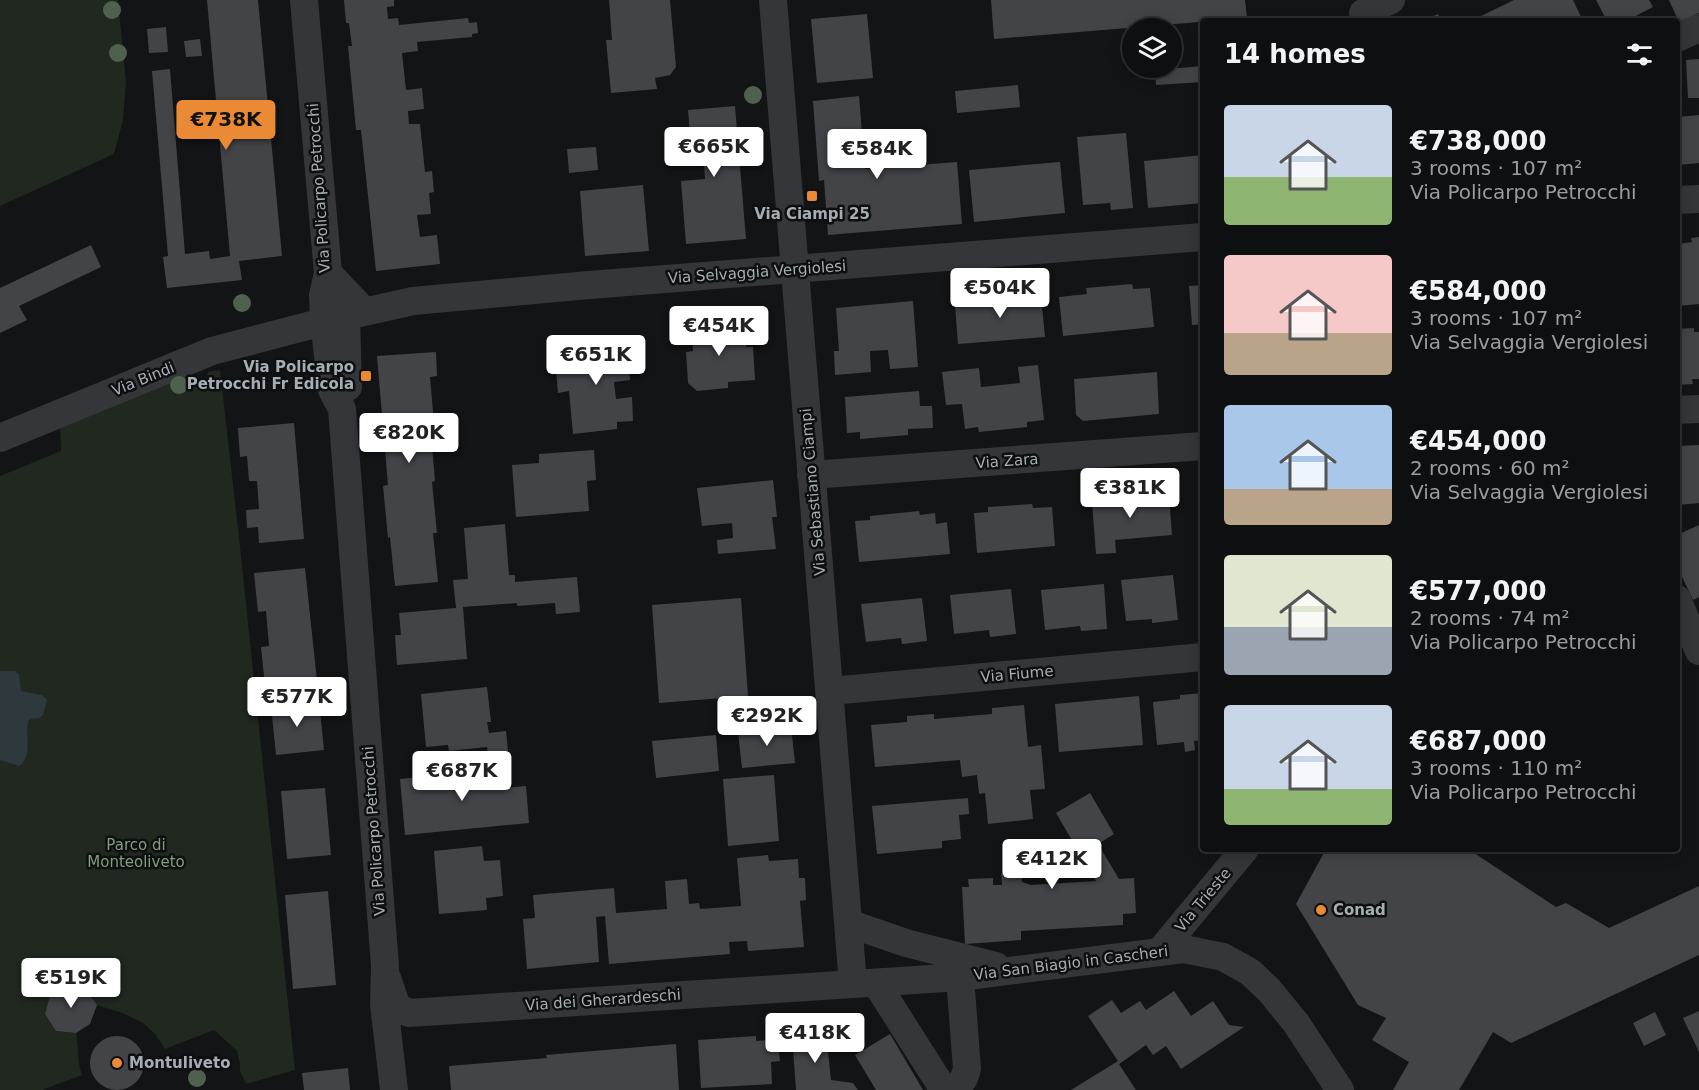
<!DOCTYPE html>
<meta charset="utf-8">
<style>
:root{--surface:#0e0f10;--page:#1c1d1e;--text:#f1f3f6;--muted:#9b9c9f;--line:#2e2f30;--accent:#eb8a35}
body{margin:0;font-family:"DejaVu Sans",sans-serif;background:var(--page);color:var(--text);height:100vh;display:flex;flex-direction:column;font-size:22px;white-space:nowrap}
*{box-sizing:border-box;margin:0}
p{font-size:20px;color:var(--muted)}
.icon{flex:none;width:33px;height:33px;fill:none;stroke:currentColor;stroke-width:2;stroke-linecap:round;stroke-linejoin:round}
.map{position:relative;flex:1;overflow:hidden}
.drawer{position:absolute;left:1200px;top:18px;width:480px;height:834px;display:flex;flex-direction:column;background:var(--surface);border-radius:6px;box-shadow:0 3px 15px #0003,0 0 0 2px var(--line)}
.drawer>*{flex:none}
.controls{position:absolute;left:1122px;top:18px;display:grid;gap:12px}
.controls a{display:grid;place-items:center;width:60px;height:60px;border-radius:50%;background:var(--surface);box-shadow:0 3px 15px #0003,0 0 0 2px var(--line);font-size:30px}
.price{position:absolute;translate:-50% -51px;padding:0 14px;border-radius:6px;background:#fff;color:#222;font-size:20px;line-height:39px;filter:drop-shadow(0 2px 3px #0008)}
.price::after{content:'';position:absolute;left:50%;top:36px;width:18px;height:14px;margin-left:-9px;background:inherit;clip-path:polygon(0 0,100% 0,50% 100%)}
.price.current{background:var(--accent);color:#111}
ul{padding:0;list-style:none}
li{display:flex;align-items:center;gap:18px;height:150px;padding:0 24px}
li span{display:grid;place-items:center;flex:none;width:168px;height:120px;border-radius:6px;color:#555}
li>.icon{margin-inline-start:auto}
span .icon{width:72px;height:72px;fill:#fffc;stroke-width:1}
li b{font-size:26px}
h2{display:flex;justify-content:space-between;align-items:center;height:72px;padding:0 24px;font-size:26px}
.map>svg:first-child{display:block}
.green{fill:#202820}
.water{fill:#2d393d}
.building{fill:#424448}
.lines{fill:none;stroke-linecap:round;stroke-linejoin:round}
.minor{stroke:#34363a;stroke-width:28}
.tree{fill:#50604e}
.poi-dot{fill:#eb8a35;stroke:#0e0f10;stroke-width:2}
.labels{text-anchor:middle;stroke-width:5;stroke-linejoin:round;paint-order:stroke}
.street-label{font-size:15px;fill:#a5adb5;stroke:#0e0f10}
.poi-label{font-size:15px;font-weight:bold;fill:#a5adb5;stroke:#0e0f10;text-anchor:start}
.park-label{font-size:15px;fill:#829f7d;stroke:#0e0f10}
</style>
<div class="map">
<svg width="1699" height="1090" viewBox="0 0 1699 1090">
<rect width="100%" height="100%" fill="#131415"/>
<path class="green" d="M0,0H118L126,82L123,120L114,154L0,206Z
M220,370L239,537L295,1070L246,1084L240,1071V1064L237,1051L214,1030L165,1049L155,1034L143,1023L125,1014L97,1005L83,986H64L50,996L56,1031L76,1033C79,1048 77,1061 82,1075L42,1090H0V476L61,451L60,426L193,371L194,380L207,377L208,372Z"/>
<path class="water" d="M0,671H15L19,675L21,691L42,695L47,700L43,715L39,718L30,719L28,722C25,736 33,756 19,766L0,760Z"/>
<path class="building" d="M207,0H258L282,256L239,261L242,280L167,288L163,257L168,256L152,71L170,69L185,254L209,251L210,259L230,256Z
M344,0H394V6L387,7L388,19L398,18L399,25L468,18L469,23L477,22L478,33L472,34V37L417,42L418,51L402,53L406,90L422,88L424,109L408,111L409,124H420L425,172L432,171L434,192L429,193L431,214L417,215L420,237L437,235L440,264L376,271L361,130H356L348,46H352L349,23H346Z
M609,0H670L676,67L670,75L655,78L657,89L611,93L606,40H612Z
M991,0H1245L1247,18L994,39Z
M1514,0H1573L1583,21H1478L1477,18Z
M1596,0H1649L1653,7L1626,21H1607Z
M1669,0H1699V13L1679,22Z
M867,14L873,78L817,83L811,19Z
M1438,14L1441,21H1421Z
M166,27L168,52L149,53L147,29Z
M200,39L202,56L186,57L184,41Z
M1699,59V98H1688L1686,60Z
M1203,66V82L1156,85L1155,70Z
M1018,85L1020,107L957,113L955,91Z
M859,96L865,169L957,162L962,224L828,235L824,180L819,181L813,101Z
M735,106L746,239L686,244L681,181L705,179L703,149L689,150V147L673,148L672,136L690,134L688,110Z
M1699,115V163L1677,165V117Z
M1126,133L1133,208L1111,210L1110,203L1083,205L1077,137Z
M596,147L598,170L569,173L567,149Z
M1203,155V203L1148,208L1144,161Z
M1060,162L1065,213L974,222L969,170Z
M643,185L649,251L585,256L580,191Z
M1699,237V304L1677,306V244L1692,242L1691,238Z
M91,245L101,267L19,306L27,320L0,333V288Z
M1132,284L1133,289L1150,288L1154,327L1063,336L1059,297L1087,294L1086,288Z
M1203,285V324L1192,325L1189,286Z
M1016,295V298L1041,296L1045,337L958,344L955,306L970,305V299Z
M913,301L918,367L890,369L888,350L870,351L871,372L835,375L834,351H839L836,308Z
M721,322L722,327L737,326L744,332L746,347H753L755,380L728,382V388L697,391L688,383L686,352L693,351L691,324Z
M1694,328V332H1699V379H1692L1693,384L1677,385V329Z
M626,342L630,380L614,382L616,399L632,397L633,421L617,422V429L573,434L569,391L558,393L556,371L568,370L566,347Z
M436,352L437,376L430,377L434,423H430L435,481L432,482L437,533H433L438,582L395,586L390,537L388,538L383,486L388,485L377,356Z
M1038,365L1044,420L1027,422V427L979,432L978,427L965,429L962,404L946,405L942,372L979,368L981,387L1020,383L1018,367Z
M1199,369H1203V394H1201Z
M1157,372L1159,414L1083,421L1076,415L1074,379Z
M919,391L920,406H932L933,428L908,429V435L860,439V432L847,433L845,397Z
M294,423L304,539L259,543L258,527L247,528L246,510L259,509L257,481H249L247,456L240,457L238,428Z
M1699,445V503L1677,505V446Z
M594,450L596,480L587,481L589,511L516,517L512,465L539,463V454Z
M773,480L777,517H772L776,549L718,554L717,540L733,538L732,523L702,526L697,488Z
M1152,491V496L1169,495L1172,535L1115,540L1116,553L1096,554L1092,502L1106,501L1105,495Z
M1032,504L1033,508L1052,507L1055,546L977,553L974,513L988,512V507Z
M919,511L920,515L935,513L936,524L947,522L950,554L859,562L855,521L870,520V516Z
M505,524L509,575H515V582L577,577L580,612L556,614L555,603L517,606V603L463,607L467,659L397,665L395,635H401L399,613L456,608L453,580L468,579L464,528Z
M1699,525V597L1693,600L1677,566V535Z
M305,568L317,681L265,686L261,647L269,646L266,611L258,612L254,573Z
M1173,575L1178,620L1152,623V619L1126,621L1121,580Z
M1104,584L1107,629L1081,631L1080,626L1045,630L1041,590Z
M1011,589L1016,634L990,637L989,630L954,634L950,595Z
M741,598L748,696L659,703L652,605Z
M922,598L927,641L902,644L901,638L866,642L861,604Z
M487,687L491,722H487L489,733L506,731L508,751L488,754L487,747L449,751L448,745L426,747L421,694Z
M1203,693V740L1194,741L1195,750L1185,752L1184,742L1157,745L1153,702L1180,699V695Z
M1139,696L1143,745L1059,752L1055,704Z
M319,701L324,750L276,755L271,706Z
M1024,705L1028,747L1041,745L1045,789L1030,790L1033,819L988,824L985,793L979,794L977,775L962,777L960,760L875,767L871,725L907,722V716L934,714V719L992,714V708Z
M791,726L795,763L742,768L738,732Z
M716,735L719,771L656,778L652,741Z
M505,769L506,788L526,786L529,823L405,835L400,779Z
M774,775L779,841L728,846L723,779Z
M325,788L331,855L287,859L281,791Z
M1090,793L1114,834L1098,844L1119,879L1134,878L1136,913L1123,914V925L1021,931V940L965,944L962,887H969L968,879L993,878V885H1002L1001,873L1021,871L1022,882L1031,885L1096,881L1056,813Z
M968,798L969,814L959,815L961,839L942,841V848L877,854L872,806Z
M482,846L484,861L500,860L503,896L486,898L487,910L439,914L434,851Z
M1326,849H1468L1556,907L1566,903L1609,928L1699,886V955L1511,1043L1493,1032L1459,1090H1393L1409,1062L1372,1040L1386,1018L1358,1005L1296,904Z
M768,855L769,861L798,859L799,878H805L806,900L800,901L804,947L748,951L747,941L729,942L730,954L609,964L605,916L596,917L599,962L527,969L523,919L535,918L533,895L614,888L616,913L667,909L665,881L687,879L689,904L699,903L700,909L741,906L737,858Z
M328,891L336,985L293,989L285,895Z
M64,986H83L97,1005L90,1024L76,1033L56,1031L45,1014L50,996Z
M1174,991L1191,1016L1213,1001L1229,1025L1244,1027L1181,1069L1166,1046L1153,1055L1146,1045L1119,1064L1136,1090H1071L1118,1061L1088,1016L1112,1000L1121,1013L1140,1001L1146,1010Z
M1699,1011V1052L1683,1018Z
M1655,1012L1666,1035L1644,1046L1633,1023Z
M826,1033L831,1080L853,1083L858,1090H796L792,1035Z
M890,1034L923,1090H876L855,1055Z
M90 1063a27 27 0 1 1 54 0a27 27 0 1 1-54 0Z
M756,1036V1041L778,1039L780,1061L771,1062L772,1084L701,1088L698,1040Z
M676,1044L679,1090H451L449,1066L547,1058L546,1055Z
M348,1068L350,1090H304L302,1073Z"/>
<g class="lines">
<path class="minor" d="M304,0L328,273L323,295L324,321L332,390L342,409L385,966L384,1004L394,1090
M773,0L853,984
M1363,13L1391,0
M1677,38L1699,28
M1677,200L1699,199
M328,273L364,311
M348,387L346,316L413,301L589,285L1203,237
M1677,410L1699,409
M0,438L212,351L342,317
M811,475L1203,446
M1677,599L1699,651
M830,691L1203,657
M848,923L906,943L996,966
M1161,950L1245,849
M387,978L397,1007L409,1013L960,977L1184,949L1223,957L1250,972L1269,990L1296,1023L1340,1090
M876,983L944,1090
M956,1090L964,1078L967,1069L960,977"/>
</g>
<g class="tree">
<circle cx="112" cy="10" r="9"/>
<circle cx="118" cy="53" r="9"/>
<circle cx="753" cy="95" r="9"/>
<circle cx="242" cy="303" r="9"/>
<circle cx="179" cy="385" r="9"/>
<circle cx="197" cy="1078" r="9"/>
</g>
<g class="poi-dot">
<rect x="806" y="190" width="12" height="12" rx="3"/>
<rect x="360" y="370" width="12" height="12" rx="3"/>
<circle cx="1321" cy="910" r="6"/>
<circle cx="117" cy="1063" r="6"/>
</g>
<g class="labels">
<g class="street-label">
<text transform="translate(319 188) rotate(-94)" y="5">Via Policarpo Petrocchi</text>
<text transform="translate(757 272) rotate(-4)" y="5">Via Selvaggia Vergiolesi</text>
<text transform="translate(143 379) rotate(-22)" y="5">Via Bindi</text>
<text transform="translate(1007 461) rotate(-4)" y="5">Via Zara</text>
<text transform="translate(813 492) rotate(-95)" y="5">Via Sebastiano Ciampi</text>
<text transform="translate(1017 674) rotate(-5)" y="5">Via Fiume</text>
<text transform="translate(374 831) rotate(-94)" y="5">Via Policarpo Petrocchi</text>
<text transform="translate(1203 900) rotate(-50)" y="5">Via Trieste</text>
<text transform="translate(1071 963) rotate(-7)" y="5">Via San Biagio in Cascheri</text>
<text transform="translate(603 1000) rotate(-4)" y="5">Via dei Gherardeschi</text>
</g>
<g class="poi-label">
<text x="812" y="219" text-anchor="middle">Via Ciampi 25</text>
<text x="354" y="372" text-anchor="end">Via Policarpo<tspan x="354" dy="17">Petrocchi Fr Edicola</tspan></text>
<text x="1333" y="915">Conad</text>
<text x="129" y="1068">Montuliveto</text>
</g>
<g class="park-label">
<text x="136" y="850">Parco di<tspan x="136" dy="17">Monteoliveto</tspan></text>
</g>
</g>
</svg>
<div class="controls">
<a><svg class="icon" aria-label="layers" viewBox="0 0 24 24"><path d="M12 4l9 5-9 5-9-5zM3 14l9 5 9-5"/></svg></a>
</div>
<b class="price current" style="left:226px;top:151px">€738K</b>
<b class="price" style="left:714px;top:178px">€665K</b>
<b class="price" style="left:877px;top:180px">€584K</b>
<b class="price" style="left:1000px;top:319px">€504K</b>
<b class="price" style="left:719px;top:357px">€454K</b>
<b class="price" style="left:596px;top:386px">€651K</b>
<b class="price" style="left:409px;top:464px">€820K</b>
<b class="price" style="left:1130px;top:519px">€381K</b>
<b class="price" style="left:297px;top:728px">€577K</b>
<b class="price" style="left:767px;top:747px">€292K</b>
<b class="price" style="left:462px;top:802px">€687K</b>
<b class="price" style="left:1052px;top:890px">€412K</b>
<b class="price" style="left:71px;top:1009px">€519K</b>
<b class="price" style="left:815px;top:1064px">€418K</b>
<section class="drawer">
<h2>14 homes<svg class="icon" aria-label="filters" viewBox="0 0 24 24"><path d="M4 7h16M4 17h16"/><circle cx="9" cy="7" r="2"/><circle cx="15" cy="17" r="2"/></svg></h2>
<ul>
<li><span style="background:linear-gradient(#c9d6e8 60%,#8fb573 0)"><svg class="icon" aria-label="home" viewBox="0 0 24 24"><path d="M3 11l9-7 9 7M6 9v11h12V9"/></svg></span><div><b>€738,000</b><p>3 rooms · 107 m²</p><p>Via Policarpo Petrocchi</p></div></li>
<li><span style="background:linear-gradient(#f6c9c9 65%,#b9a48a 0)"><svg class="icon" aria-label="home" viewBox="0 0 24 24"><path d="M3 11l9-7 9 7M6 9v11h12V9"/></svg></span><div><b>€584,000</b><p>3 rooms · 107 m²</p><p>Via Selvaggia Vergiolesi</p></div></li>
<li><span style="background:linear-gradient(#a9c7e8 70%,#b9a48a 0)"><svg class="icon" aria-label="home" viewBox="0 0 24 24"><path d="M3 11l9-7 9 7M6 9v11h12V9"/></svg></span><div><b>€454,000</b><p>2 rooms · 60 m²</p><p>Via Selvaggia Vergiolesi</p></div></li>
<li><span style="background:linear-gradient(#dfe7d0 60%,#9aa5b1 0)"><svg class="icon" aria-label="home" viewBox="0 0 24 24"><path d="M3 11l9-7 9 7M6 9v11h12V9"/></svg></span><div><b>€577,000</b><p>2 rooms · 74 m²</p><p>Via Policarpo Petrocchi</p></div></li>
<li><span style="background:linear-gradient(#c9d6e8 70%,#8fb573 0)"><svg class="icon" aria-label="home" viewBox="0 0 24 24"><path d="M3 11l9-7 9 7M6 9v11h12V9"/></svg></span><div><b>€687,000</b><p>3 rooms · 110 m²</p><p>Via Policarpo Petrocchi</p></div></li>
</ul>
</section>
</div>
